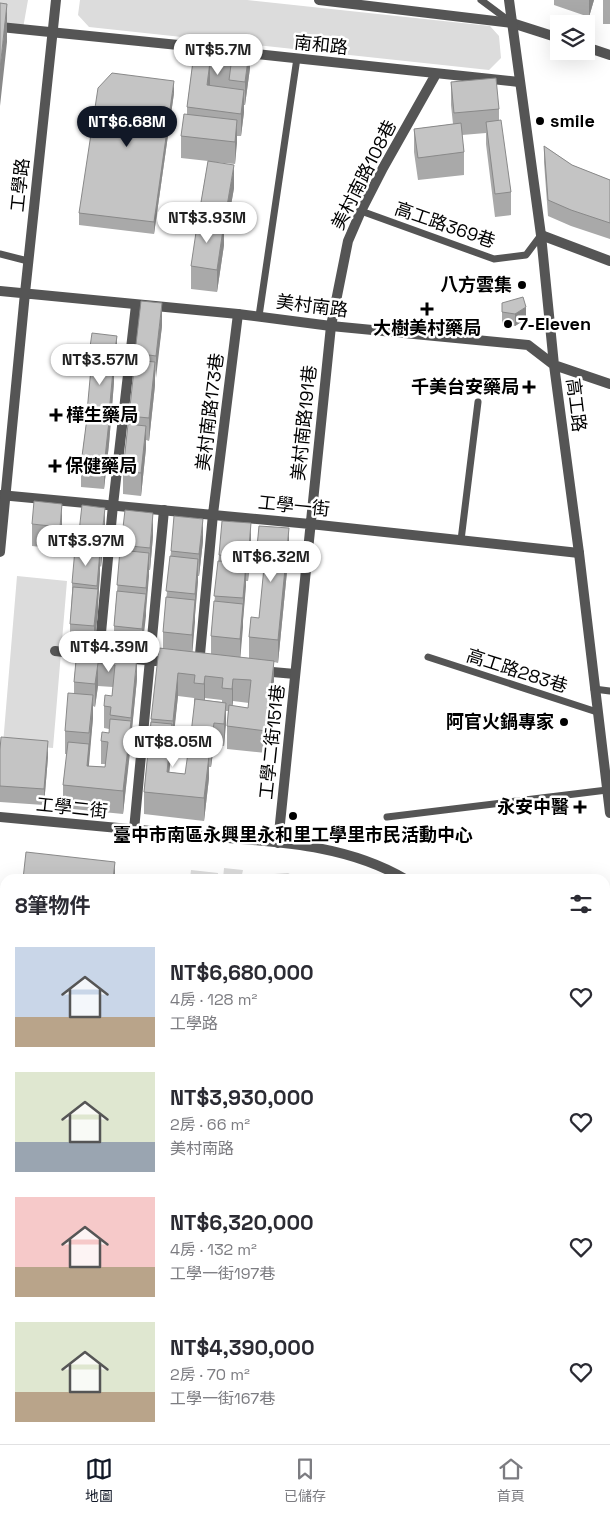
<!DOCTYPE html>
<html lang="zh-TW">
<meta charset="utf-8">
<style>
:root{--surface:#fff;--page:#f7f7f7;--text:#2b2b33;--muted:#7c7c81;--line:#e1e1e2;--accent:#111827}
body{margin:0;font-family:"Space Grotesk","Noto Sans TC",sans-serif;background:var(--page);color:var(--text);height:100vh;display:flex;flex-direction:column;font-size:19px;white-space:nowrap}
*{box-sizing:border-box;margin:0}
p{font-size:16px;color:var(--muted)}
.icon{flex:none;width:28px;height:28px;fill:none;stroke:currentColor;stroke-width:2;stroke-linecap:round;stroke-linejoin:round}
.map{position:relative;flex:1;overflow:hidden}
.side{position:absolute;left:0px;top:874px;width:610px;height:571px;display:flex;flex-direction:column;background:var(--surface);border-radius:15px 15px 0 0;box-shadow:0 5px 20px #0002}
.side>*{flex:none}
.controls{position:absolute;left:550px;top:15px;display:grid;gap:10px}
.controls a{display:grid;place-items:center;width:45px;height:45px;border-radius:0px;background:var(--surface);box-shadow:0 5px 20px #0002;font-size:25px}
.price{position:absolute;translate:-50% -42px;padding:0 11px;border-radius:18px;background:#fff;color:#222;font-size:16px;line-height:32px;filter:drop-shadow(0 1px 2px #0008)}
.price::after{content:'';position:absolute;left:50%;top:30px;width:15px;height:11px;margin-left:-8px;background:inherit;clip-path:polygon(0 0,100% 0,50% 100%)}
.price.active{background:var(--accent);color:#fff}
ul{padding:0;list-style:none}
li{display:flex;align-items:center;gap:15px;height:125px;padding:0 15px}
li span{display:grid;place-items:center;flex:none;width:140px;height:100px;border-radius:0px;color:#555}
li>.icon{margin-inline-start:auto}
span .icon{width:60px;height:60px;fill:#fffc;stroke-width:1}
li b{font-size:21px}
h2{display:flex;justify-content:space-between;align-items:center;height:60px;padding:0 15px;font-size:21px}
.tabs{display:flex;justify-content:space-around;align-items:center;height:70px;border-top:1px solid var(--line);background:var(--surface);font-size:14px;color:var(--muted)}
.tabs a{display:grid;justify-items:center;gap:2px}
.tabs .active{color:var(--accent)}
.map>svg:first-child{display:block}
.green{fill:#dcdcdc}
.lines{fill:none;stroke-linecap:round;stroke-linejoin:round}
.river{stroke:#a3a3a3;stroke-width:21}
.service{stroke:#555;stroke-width:7}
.pedestrian{stroke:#555;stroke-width:10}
.minor{stroke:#555;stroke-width:10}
.tertiary{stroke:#555;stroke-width:10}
.wall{fill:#a9a9a9;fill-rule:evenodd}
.shaded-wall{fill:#898989}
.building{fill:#c4c4c4;stroke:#898989}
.poi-dot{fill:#000;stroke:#fff;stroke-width:2}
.labels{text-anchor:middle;stroke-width:5;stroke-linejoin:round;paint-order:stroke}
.street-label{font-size:18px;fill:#000;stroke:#fff}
.poi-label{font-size:18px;font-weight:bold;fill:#000;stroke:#fff;text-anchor:start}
</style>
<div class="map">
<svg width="610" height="1444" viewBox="0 0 610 1444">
<rect width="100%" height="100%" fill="#fff"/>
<path class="green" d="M0,0H28L22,34L0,31Z
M80,0H247L490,26L499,36L501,58L489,70L89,27L78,15Z
M17,576L67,581L53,748L3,744Z
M224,868L243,870L241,879H223Z
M191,870L218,873V879H190Z
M288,873L299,879H250L274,874Z
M0,1159L5,1160V1301L0,1347Z
M0,1373H5V1401L0,1400Z
M519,1440H573L572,1444H518Z"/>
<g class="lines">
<path class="river" d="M605,1218V1219"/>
<path class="service" d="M481,0L512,23
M361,211L494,259L526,255L541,235
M0,254L28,261
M259,316L297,58
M461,540L478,402
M428,657L597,712
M594,689L610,691
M387,817L607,790
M0,1115H5
M605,1309L610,1310
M26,1444L27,1440
M185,1444L186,1440"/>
<path class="pedestrian" d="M55,651L90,655
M99,654L113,505L136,305
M124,658L157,661
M199,665L213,514
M261,671L295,674
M134,830L164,510"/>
<path class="minor" d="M319,0L512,23L559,38
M0,27L208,48
M586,47L610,55
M237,52L519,82
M541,235L610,261
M0,495L310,524L579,553
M213,514L238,314
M0,817C65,823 129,829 194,835C265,842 341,841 405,879
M278,843L331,326L348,241L361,211L383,168L436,74
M605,954H610
M0,1414L5,1415
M237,1440L270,1444"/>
<path class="tertiary" d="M509,0L541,235L554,365L579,553L610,813
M0,291L238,314L331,326L528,345L554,365L610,384
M0,552L25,293L56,0"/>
</g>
<path class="wall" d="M554,0H594L589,17L554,5Z
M603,0H610V24H603Z
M196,38L250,68L245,105H244V112L241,136H237L235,164L213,162L234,188L226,234H224V245L217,292L191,289V266L200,219V208L208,161L181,158V136L187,115V107Z
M451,82L499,109V120L511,192V215L495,217L486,144V133L462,135L464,152V175L418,180L414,152V129L453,124L451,105Z
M174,93L154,234L79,225V213Z
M544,146L572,165L610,180V239L571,226L548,216L544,162Z
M502,303L526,319L515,326L502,324Z
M162,326L155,378V385L149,441L146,440V448L141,496L123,494V471L135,364V353Z
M117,336V359L115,373H114V382L109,444L104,489L81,487V464L87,418L91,370L90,347Z
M32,524L62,527L60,549L32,546Z
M259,526L289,551L278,663L274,662V683L266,753L227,749V726L228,711H226L224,746L214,745L211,767H209V778L204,821L144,814V792L151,719L163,649V632L171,551L203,541L199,576H198L192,652L211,654V636L219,555L251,546L248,581H246L240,657L249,658V637L259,618L264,570L257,569V547ZM178,696L194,698V706H195L190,742V754L185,774L169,772ZM205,698L222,700V702L204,700ZM233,701L249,703L248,708L232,706Z
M105,530L101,567L100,566L98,612L95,641L114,644V626L121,545L153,536L150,570H149L142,651L124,650L137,679L123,814L63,808V785L67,754H65V731L74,693V682L77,647L70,646V624L72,593V583L78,549V541ZM98,686L113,687L112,696L104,706V728L109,729V733L101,741V764H105V767L89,766V756L93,718V706L95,707Z
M0,750L48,757L44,805L0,802Z
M605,1046L610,1080V1149H605Z
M0,1122L5,1123V1149H0Z
M455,1440H493V1444H455Z"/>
<path class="shaded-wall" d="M589,0H594L589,17Z
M7,4V42L0,106V69Z
M250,45V68L245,105V82Z
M210,62V85H207Z
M174,81V93L154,234V222Z
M244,90V112L241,136V114Z
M237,120V143L235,164V142Z
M234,165V188L226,234V212Z
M224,223V245L217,292V270Z
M162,303V326L156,378V356Z
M526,307V319L515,326V314Z
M117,336V359L115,373V350Z
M114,359V382L109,444L104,489V467L109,421Z
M155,362V385L149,441V418Z
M146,426V448L141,496V473Z
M62,504V527L60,549V527Z
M105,508V530L101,567V544Z
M153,513V536L150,570V548Z
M203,519V541L199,576V554Z
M251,523V546L248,581V558Z
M289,528V551L278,663V640Z
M100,551V574L98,602V612L94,649V626Z
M149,553V576L146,611V588Z
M198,559V582L195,616V594Z
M246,563V586L243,621V598Z
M146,594V616L142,651V629Z
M195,600V622L192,657V635Z
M243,604V627L240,662V639Z
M137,656V679L131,740V718Z
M274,661V683L266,753V731Z
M98,663V686L95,707V684Z
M178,673V696L173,744V721Z
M205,676V698L204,707V684Z
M233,679V701L232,712V689Z
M93,695V718L87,788V766Z
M226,703V725L224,746V724Z
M131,721V744L123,814V791Z
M214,723V745L211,767V745Z
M172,724V747L167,794V772Z
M48,741V757L44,805V789Z
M209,756V778L204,821V798Z
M115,862V879H113Z"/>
<path class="building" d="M0,3L7,4L0,69Z
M196,38L250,45L245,82L229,80L231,65L210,62L207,85L244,90L241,114L187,107Z
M112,73L174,81L154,222L79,213L98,88Z
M496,78L499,109L454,113L451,82Z
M184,114L237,120L235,142L181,136Z
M501,120L511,192L495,194L486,122Z
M461,123L464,152L418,158L414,129Z
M544,146L572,165L610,180V223L571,210L548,200Z
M208,161L234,165L226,212L200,208Z
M198,219L224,223L217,270L191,266Z
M523,297L526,307L515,314L502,312V303Z
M141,301L162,303L156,356L135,353Z
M92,333L117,336L115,350L90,347Z
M92,357L114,359L109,414L87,412Z
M135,360L155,362L149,418L129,416Z
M87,418L109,421L104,467L81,464Z
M128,424L146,426L141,473L123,471Z
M34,501L62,504L60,527L32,524Z
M82,505L105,508L101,544L78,541Z
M125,510L153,513L150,548L121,545Z
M174,516L203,519L199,554L171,551Z
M222,521L251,523L248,558L219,555Z
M259,526L289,528L278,640L249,637L251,617L259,618L266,547H257Z
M75,549L100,551L97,586L72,583Z
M120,550L149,553L146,588L117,585Z
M170,556L198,559L195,594L166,591Z
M218,561L246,563L243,598L214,596Z
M73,587L98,589L94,626L70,624Z
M117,591L146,594L142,629L114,626Z
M166,597L195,600L192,635L163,632Z
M214,601L243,604L240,639L211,636Z
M78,639L109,642L137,656L131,718L110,715L111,707L104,706L105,695L112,696L115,665L98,663L95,684L74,682Z
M159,648L274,661L266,731L227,726L229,705L248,708L251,680L233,679L232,689L222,688L223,678L205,676L204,684L194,683L195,675L178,673L173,721L151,719Z
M68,693L93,695L89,733L65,731Z
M195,699L226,703L224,724L214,723L211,745L190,742Z
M110,719L131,721L123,791L63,785L68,742L89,744L87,766L105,767L108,742L101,741L102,732L109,733Z
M151,722L172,724L167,772L185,774L188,753L209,756L204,798L144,792Z
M1,737L48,741L44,789L0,786V750Z
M26,852L115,862L113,879H23Z
M124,877L138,879H124Z
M605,1046L610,1080V1137L605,1136Z
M0,1122L5,1123V1137H0Z"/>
<g class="poi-dot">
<circle cx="540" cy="121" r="5"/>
<circle cx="522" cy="285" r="5"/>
<path d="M424.5 301.5h5v5h5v5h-5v5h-5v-5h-5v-5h5z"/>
<circle cx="508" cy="324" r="5"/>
<path d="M526.5 379.5h5v5h5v5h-5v5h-5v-5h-5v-5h5z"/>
<path d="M53.5 407.5h5v5h5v5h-5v5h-5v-5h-5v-5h5z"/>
<path d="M52.5 458.5h5v5h5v5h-5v5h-5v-5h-5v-5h5z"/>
<circle cx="564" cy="722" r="5"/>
<path d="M577.5 799.5h5v5h5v5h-5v5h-5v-5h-5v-5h5z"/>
<circle cx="293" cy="816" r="5"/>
</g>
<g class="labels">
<g class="street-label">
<text transform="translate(321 45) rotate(6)" y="6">南和路</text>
<text transform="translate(364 175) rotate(-63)" y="6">美村南路108巷</text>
<text transform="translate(20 185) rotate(-84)" y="6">工學路</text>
<text transform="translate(445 225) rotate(19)" y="6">高工路369巷</text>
<text transform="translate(312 306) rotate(7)" y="6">美村南路</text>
<text transform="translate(576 405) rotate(83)" y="6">高工路</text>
<text transform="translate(210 412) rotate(-83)" y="6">美村南路173巷</text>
<text transform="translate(304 423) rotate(-84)" y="6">美村南路191巷</text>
<text transform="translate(294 506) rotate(6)" y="6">工學一街</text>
<text transform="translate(517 671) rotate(18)" y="6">高工路283巷</text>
<text transform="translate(272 742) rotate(-84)" y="6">工學二街151巷</text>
<text transform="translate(72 808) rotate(6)" y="6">工學二街</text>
</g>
<g class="poi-label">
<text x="550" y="127">smile</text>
<text x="512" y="291" text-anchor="end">八方雲集</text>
<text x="518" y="330">7-Eleven</text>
<text x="427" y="334" text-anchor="middle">大樹美村藥局</text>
<text x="519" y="393" text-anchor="end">千美台安藥局</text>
<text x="66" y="421">樺生藥局</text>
<text x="65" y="472">保健藥局</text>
<text x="554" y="728" text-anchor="end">阿官火鍋專家</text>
<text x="569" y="813" text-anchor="end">永安中醫</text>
<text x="293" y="841" text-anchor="middle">臺中市南區永興里永和里工學里市民活動中心</text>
</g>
</g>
</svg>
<div class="controls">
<a><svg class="icon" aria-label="layers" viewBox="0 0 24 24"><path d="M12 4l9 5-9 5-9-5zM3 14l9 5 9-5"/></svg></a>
</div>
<b class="price" style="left:218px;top:76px">NT$5.7M</b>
<b class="price active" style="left:127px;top:148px">NT$6.68M</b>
<b class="price" style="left:207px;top:244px">NT$3.93M</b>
<b class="price" style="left:100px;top:386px">NT$3.57M</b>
<b class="price" style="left:86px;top:567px">NT$3.97M</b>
<b class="price" style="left:271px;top:583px">NT$6.32M</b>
<b class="price" style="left:109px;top:673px">NT$4.39M</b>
<b class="price" style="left:173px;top:768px">NT$8.05M</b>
<section class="side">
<h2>8筆物件<svg class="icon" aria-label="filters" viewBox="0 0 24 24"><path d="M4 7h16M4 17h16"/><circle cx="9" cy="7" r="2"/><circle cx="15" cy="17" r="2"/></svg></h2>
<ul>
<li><span style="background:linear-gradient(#c9d6e8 70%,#b9a48a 0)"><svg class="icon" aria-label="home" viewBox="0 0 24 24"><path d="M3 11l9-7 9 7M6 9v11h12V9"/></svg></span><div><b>NT$6,680,000</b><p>4房 · 128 m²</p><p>工學路</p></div><svg class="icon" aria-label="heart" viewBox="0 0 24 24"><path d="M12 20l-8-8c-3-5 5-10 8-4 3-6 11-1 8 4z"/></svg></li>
<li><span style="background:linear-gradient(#dfe7d0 70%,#9aa5b1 0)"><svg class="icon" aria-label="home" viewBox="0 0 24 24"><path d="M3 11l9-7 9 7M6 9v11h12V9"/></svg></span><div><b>NT$3,930,000</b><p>2房 · 66 m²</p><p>美村南路</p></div><svg class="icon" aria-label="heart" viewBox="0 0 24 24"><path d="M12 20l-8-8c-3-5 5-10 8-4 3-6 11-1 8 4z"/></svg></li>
<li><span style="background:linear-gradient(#f6c9c9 70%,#b9a48a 0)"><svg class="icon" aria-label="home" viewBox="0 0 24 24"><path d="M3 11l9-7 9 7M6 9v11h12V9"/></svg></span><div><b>NT$6,320,000</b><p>4房 · 132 m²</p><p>工學一街197巷</p></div><svg class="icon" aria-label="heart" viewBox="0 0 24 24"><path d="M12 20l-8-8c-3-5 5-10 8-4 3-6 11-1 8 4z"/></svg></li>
<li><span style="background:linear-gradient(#dfe7d0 70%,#b9a48a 0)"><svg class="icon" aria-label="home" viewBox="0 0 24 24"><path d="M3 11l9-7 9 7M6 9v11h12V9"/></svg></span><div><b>NT$4,390,000</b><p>2房 · 70 m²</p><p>工學一街167巷</p></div><svg class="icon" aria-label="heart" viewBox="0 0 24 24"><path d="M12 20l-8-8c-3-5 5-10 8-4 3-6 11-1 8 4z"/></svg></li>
</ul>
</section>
</div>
<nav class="tabs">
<a class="active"><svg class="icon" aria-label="map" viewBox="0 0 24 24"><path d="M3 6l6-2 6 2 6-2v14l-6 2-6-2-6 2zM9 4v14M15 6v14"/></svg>地圖</a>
<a><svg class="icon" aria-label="saved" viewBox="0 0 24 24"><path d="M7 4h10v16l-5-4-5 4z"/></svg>已儲存</a>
<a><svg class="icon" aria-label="home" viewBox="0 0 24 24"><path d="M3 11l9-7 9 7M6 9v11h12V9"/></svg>首頁</a>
</nav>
